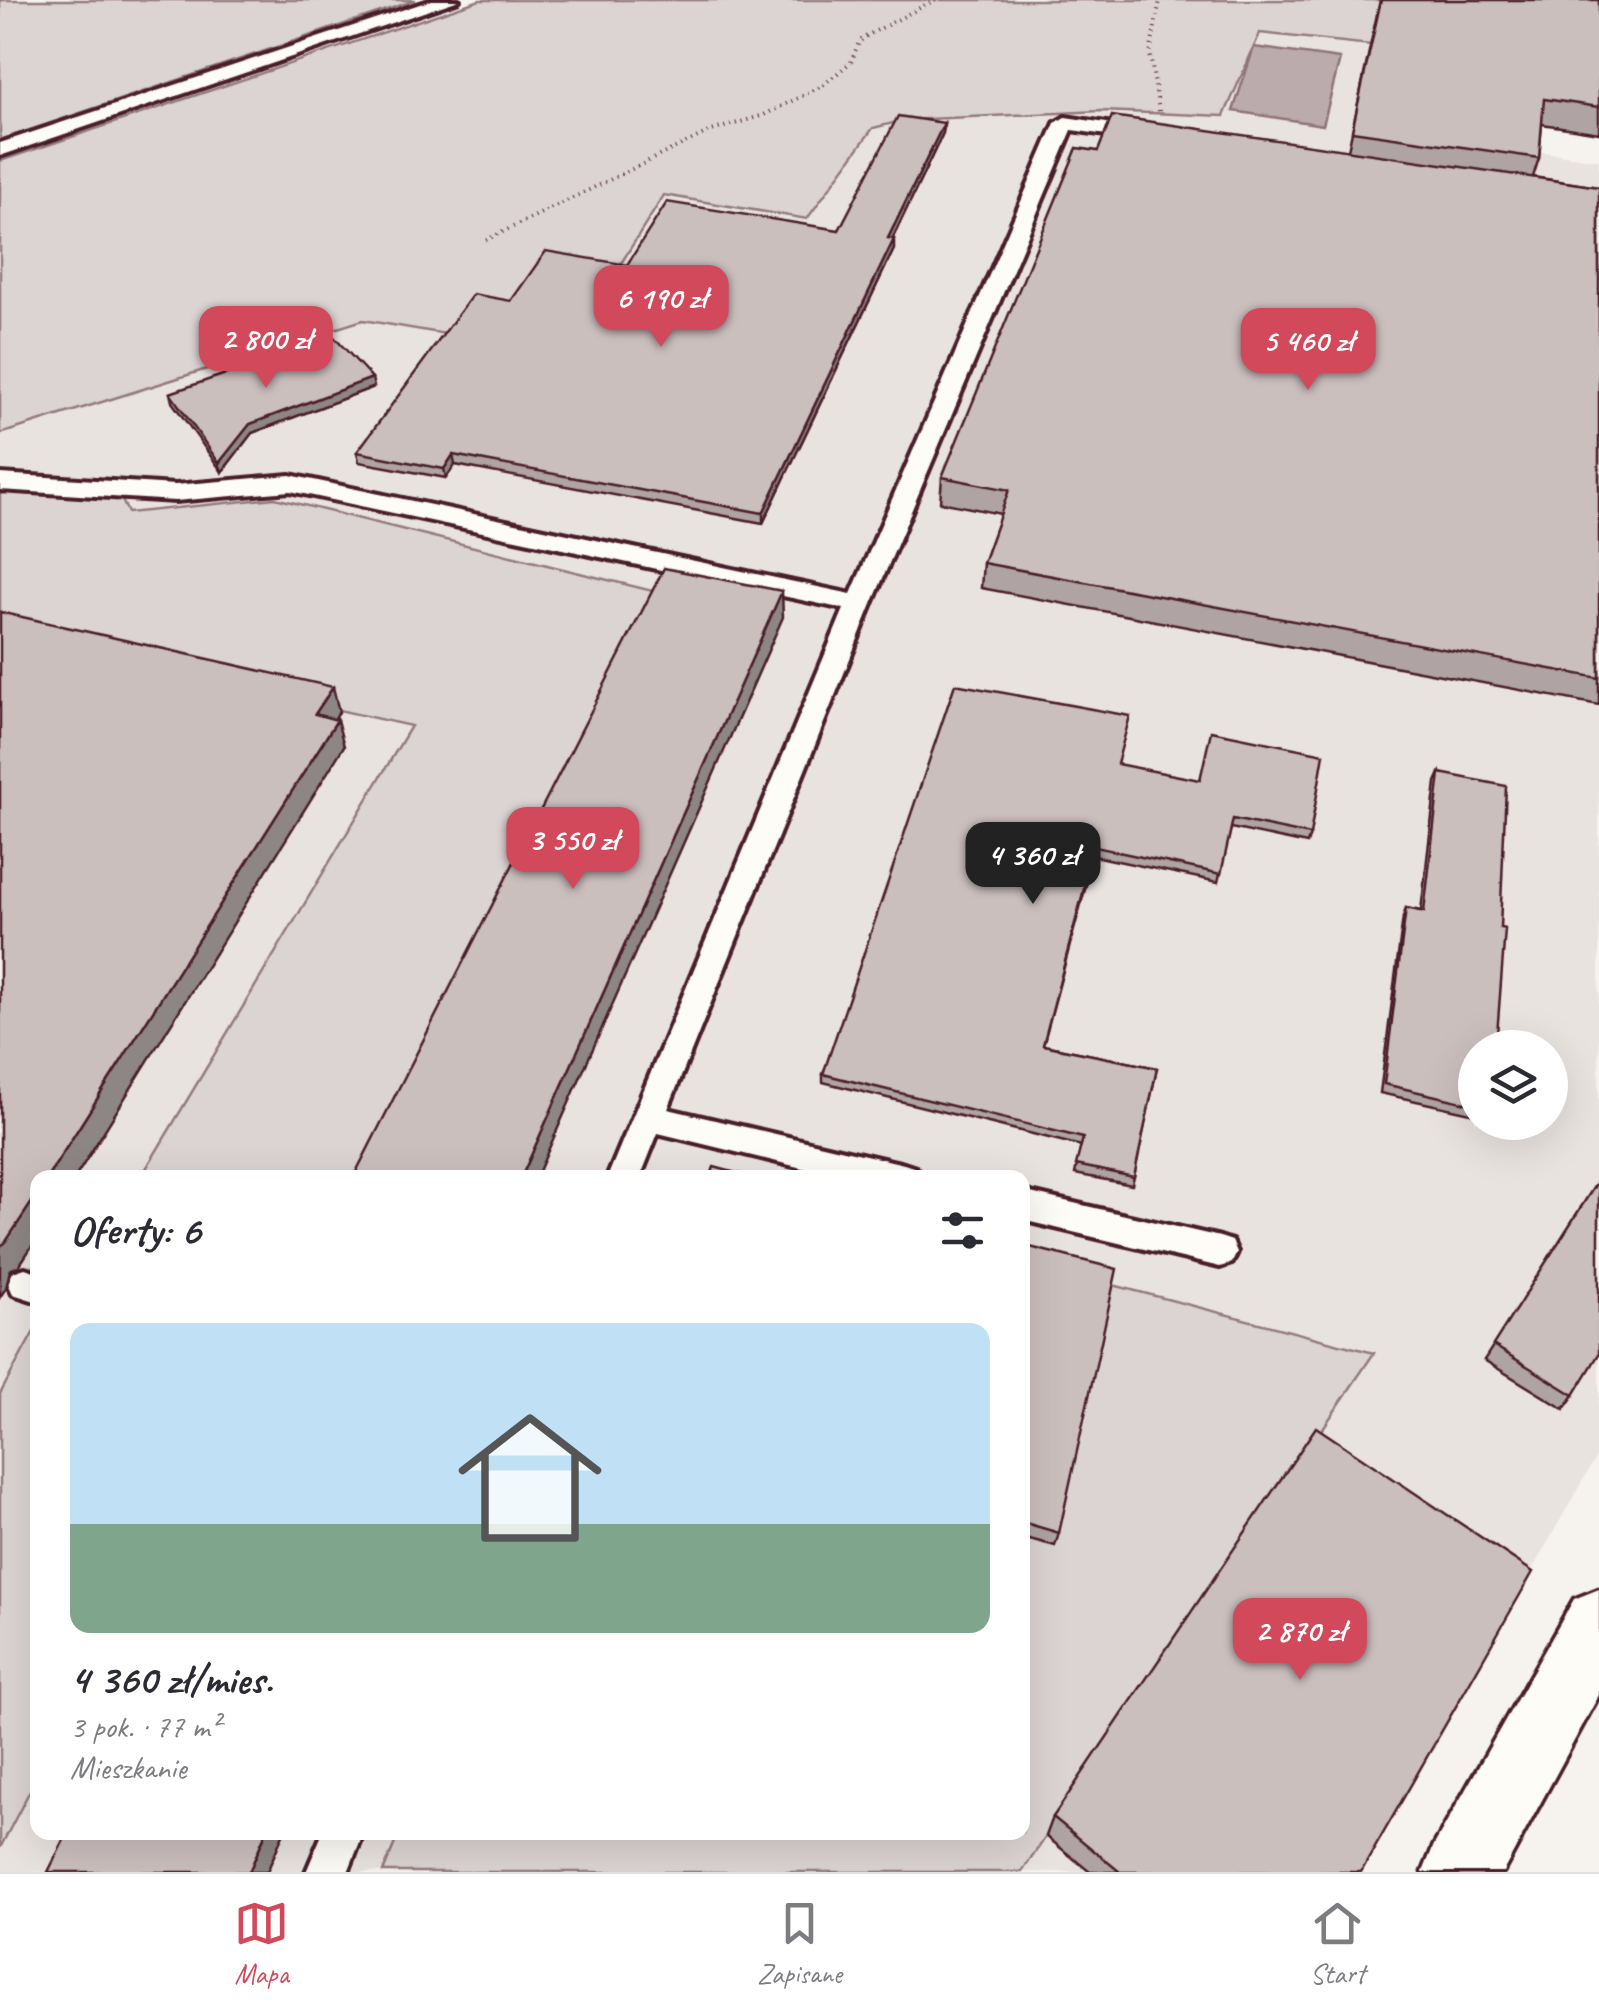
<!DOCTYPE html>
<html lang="pl">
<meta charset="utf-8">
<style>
:root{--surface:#fff;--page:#f2f2f3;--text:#2b2b33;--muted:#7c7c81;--line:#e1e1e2;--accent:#d1495b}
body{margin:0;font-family:Caveat,sans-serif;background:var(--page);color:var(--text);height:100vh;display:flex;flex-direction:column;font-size:38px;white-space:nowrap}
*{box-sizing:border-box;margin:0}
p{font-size:32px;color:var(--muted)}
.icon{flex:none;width:55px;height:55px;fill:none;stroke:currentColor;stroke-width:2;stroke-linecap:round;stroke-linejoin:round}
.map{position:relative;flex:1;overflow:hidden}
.sheet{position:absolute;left:30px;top:1170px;width:1000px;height:670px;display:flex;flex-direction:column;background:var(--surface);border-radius:20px;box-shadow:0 10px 40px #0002}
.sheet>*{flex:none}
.tools{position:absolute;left:1458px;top:1030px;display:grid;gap:20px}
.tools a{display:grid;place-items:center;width:110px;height:110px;border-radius:50%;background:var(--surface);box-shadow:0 10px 40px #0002;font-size:50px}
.price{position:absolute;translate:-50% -85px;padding:0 22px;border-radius:20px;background:var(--accent);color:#fff;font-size:32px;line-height:65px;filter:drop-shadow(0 2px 5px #0008)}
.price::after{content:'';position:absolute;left:50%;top:60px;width:30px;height:22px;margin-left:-15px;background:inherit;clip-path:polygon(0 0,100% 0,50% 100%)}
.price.current{background:#222;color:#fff}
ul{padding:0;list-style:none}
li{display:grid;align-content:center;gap:20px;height:530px;padding:0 40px}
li+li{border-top:2px solid var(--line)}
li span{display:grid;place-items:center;height:310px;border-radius:20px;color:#555}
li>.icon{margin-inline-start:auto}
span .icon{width:180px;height:180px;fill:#fffc;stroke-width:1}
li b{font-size:42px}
h2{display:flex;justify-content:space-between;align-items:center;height:120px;padding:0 40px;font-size:42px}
.dock{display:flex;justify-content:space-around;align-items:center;height:140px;border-top:2px solid var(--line);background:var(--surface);font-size:28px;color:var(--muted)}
.dock a{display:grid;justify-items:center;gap:5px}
.dock .current{color:var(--accent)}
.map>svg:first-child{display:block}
.built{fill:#e9e3e0;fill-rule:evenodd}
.green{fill:#dcd4d2;stroke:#937a7e;stroke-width:2.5}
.water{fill:#bbabac;stroke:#8e7378;stroke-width:2.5}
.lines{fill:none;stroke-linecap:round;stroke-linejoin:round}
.service-casing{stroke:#4a1f2b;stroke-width:8}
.minor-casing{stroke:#4a1f2b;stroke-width:7}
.path{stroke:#4a1f2b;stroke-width:4;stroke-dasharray:1 5;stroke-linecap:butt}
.service{fill:#fdfcf7;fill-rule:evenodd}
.minor{fill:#fdfcf7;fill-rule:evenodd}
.wall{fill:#afa4a3;stroke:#4a1f2b;stroke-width:2.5}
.shaded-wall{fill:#8e8685;stroke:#4a1f2b;stroke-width:2.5}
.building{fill:#cbbfbe;stroke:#4a1f2b;stroke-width:2.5}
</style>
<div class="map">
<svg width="1599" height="1872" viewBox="0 0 1599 1872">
<rect width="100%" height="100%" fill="#f6f3ef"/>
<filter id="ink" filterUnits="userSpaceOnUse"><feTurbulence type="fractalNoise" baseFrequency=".01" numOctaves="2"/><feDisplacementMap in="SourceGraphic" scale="20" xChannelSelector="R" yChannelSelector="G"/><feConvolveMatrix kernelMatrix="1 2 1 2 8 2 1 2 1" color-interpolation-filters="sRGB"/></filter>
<g filter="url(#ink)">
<path class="built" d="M1365,0L1481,143L1599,160V1452L1360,1872H0V184ZM1475,1048H1550V1122H1475ZM38,1178H1022V1832H38Z"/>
<path class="green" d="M0,0H416L0,140Z
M480,0H1408L1454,54L1260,33L1224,116L1101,111L905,120L873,128L807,219L664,195L564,354L363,320L0,434V161Z
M8,492L121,498L128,513L275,498L665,594L372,1177H141L411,726L0,635V494Z
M1113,1285L1374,1353L1022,1872H383L399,1833L1022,1832L1023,1537Z
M37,1326V1777L0,1848V1394Z"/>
<path class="water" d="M1254,47L1340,59L1323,125L1233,111Z"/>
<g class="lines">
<g class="service-casing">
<path id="service" d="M432,0H459L0,156V143Z
M1065,117L1148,129L1158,135L1148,141L1072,130L872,604L668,1109L904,1164L916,1168L920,1178H843L658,1133L640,1178H607L844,609L290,491L175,501L0,490V474L175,485L290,475L851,594L1055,123Z
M1022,1191L1220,1237L1232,1241L1237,1252L1232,1263L1220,1267L1022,1220Z
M25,1268L38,1272V1302L13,1294L8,1283L13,1272Z
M323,1832H364L348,1872H306Z"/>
</g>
<g class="minor-casing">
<path id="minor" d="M1599,1589V1695L1503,1872H1423L1434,1845L1574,1599Z"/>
</g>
<path class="path" d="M1159,111L1150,54L1160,0
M486,240L708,132L764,115L822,86L851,62L859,42L868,35L935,0"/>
<use href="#service" class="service"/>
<use href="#minor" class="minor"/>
</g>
<path class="wall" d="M1380,0H1599V133L1542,124L1539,158L1533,177L1599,187V705L981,588L983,563L1001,514L940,502L942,477L1098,151L1348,150Z
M944,123L943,133L892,239L894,249L763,523L455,465L446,478L359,462L357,452L511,301L627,265L839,230Z
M374,387L252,433L222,472L172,402L170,393Z
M1118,764L1310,835L1307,844L1231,828L1218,882L1094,856L1043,1045L1157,1068L1132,1185L1075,1174L1081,1146L823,1082V1074Z
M1440,773L1475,1048V1114L1380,1093L1403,917L1406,908L1421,911L1436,782Z
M1599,1179L1574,1395L1564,1409L1484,1360Z
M1022,1245L1059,1533L1055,1546L1022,1537Z
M1053,1817L1361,1872H1090L1046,1836Z"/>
<path class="shaded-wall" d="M944,123L943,133L888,248V238Z
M894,239V249L763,523V513Z
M372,378L374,387L252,433L222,472L219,463L250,424Z
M453,455L455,465L446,478L444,469Z
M782,591L783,617L536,1178H521Z
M333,687L339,712L322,740L315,714Z
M337,720L344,746L75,1178H47Z
M38,1193V1237L19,1266L10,1270L6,1288L0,1297V1246Z
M266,1832H284L267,1872H249Z"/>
<path class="building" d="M1381,0H1599V107L1544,99L1539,158L1352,131Z
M898,116L944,123L888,238L894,239L763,513L453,455L444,469L357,452L473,294L511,301L546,251L627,265L667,202L839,230Z
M1112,116L1599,187V678L983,563L1009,490L942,477L1077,148L1098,151Z
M334,337L372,378L250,424L219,463L170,393Z
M664,568L782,591L521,1178H353Z
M0,612L333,687L315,714L337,720L47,1178H38V1193L5,1243L0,1246Z
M955,684L1130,716L1117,764L1200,780L1211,731L1324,754L1310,835L1233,819L1221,874L1095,847L1043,1045L1157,1068L1134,1177L1076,1165L1083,1138L823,1074Z
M1440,773L1506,786L1500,928L1505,929L1496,1048H1475V1105L1384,1084L1406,908L1424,912Z
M714,1167L755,1178H710Z
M1599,1179V1354L1574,1395L1493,1345Z
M1022,1245L1117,1269L1059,1533L1022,1522Z
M1316,1427L1533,1572L1361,1872H1120L1053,1817Z
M68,1832H266L249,1872H48Z"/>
</g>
</svg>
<div class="tools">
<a><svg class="icon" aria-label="layers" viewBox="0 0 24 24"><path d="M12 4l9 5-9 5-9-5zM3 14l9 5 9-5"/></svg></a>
</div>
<b class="price" style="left:661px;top:350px">6 190 zł</b>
<b class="price" style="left:266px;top:391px">2 800 zł</b>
<b class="price" style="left:1308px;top:393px">5 460 zł</b>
<b class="price" style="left:573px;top:892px">3 550 zł</b>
<b class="price current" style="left:1033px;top:907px">4 360 zł</b>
<b class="price" style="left:1300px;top:1683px">2 870 zł</b>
<section class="sheet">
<h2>Oferty: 6<svg class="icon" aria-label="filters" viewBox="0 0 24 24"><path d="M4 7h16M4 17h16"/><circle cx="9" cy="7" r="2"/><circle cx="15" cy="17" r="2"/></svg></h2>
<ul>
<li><span style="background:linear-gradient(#bfe0f5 65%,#7fa58c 0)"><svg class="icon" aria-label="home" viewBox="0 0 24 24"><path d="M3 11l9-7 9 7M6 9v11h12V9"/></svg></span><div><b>4 360 zł/mies.</b><p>3 pok. · 77 m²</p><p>Mieszkanie</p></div></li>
</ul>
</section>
</div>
<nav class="dock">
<a class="current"><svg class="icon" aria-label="map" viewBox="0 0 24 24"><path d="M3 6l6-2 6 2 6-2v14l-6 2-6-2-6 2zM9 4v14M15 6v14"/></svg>Mapa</a>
<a><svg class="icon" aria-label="saved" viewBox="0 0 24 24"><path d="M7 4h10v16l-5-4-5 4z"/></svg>Zapisane</a>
<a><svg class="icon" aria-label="home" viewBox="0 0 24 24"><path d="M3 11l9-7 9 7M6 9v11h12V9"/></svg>Start</a>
</nav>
